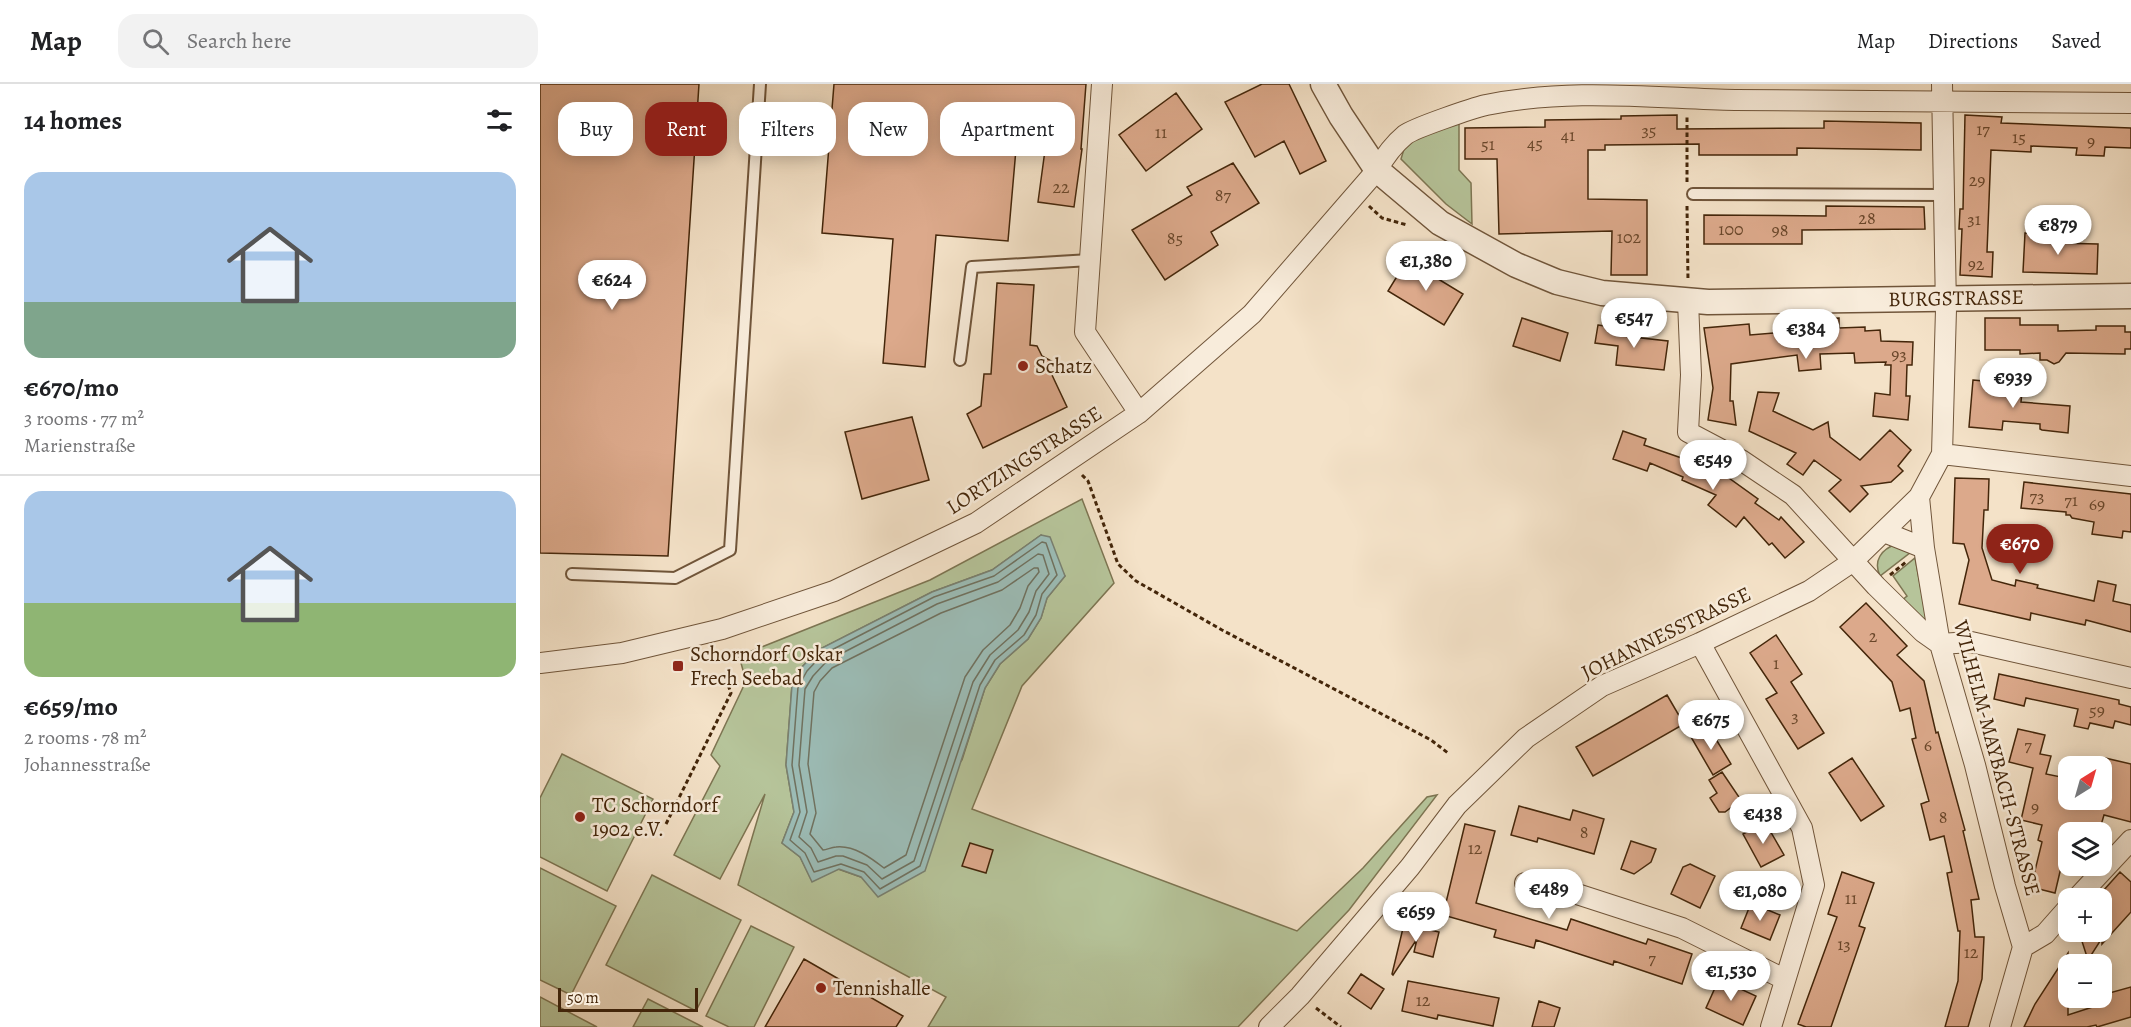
<!DOCTYPE html>
<meta charset="utf-8">
<style>
:root{--surface:#fff;--page:#f2f2f2;--text:#202124;--muted:#757577;--line:#e0e0e0;--accent:#8f2418}
body{margin:0;font-family:Alegreya,serif;background:var(--page);color:var(--text);height:100vh;display:flex;flex-direction:column;font-size:22px;white-space:nowrap}
*{box-sizing:border-box;margin:0}
p{font-size:20px;color:var(--muted)}
.icon{flex:none;width:33px;height:33px;fill:none;stroke:currentColor;stroke-width:2;stroke-linecap:round;stroke-linejoin:round}
.map{position:relative;flex:1;overflow:hidden}
.side{display:flex;flex-direction:column;background:var(--surface);width:540px}
.side>*{flex:none}
.banner{position:absolute;left:18px;top:18px;width:570px;height:54px;display:flex;gap:12px}
.needle{width:39px;rotate:37deg}
.tools{position:absolute;left:1518px;top:672px;display:grid;gap:12px}
.tools a{display:grid;place-items:center;width:54px;height:54px;border-radius:12px;background:var(--surface);box-shadow:0 3px 15px #0003;font-size:30px}
.scale{position:absolute;left:18px;bottom:15px;width:140px;box-sizing:border-box;padding-left:6px;border:3px solid #44260a;border-top:0;font-size:16px;line-height:21px;white-space:nowrap;color:#44260a;-webkit-text-stroke:4px #f8ecdb;paint-order:stroke}
.price{position:absolute;translate:-50% -51px;padding:0 14px;border-radius:21px;background:#fff;color:#222;font-size:20px;line-height:39px;filter:drop-shadow(0 2px 3px #0008)}
.price::after{content:'';position:absolute;left:50%;top:36px;width:18px;height:14px;margin-left:-9px;background:inherit;clip-path:polygon(0 0,100% 0,50% 100%)}
.price.current{background:var(--accent);color:#fff}
ul{padding:0;list-style:none}
li{display:grid;align-content:center;gap:12px;height:318px;padding:0 24px}
li+li{border-top:2px solid var(--line)}
li span{display:grid;place-items:center;height:186px;border-radius:18px;color:#555}
li>.icon{margin-inline-start:auto}
span .icon{width:108px;height:108px;fill:#fffc;stroke-width:1}
li b{font-size:26px}
h2{display:flex;justify-content:space-between;align-items:center;height:72px;padding:0 24px;font-size:26px}
.pill{padding:0 21px;border-radius:18px;background:var(--surface);box-shadow:0 3px 15px #0003;font-size:21px;line-height:54px}
.pill.current{background:var(--accent);color:#fff}
header{display:flex;align-items:center;gap:36px;box-sizing:border-box;height:84px;padding:0 30px;background:var(--surface);border-bottom:2px solid var(--line)}
header strong{font-size:28px}
nav{display:flex;gap:33px;margin-inline-start:auto;font-size:21px}
.search{width:420px;height:54px;background:var(--page);display:flex;align-items:center;gap:15px;box-sizing:border-box;padding:0 21px;border-radius:18px;color:var(--muted);font-size:22px}
main{display:flex;flex:1;min-height:0}
.map>svg:first-child{display:block}
.green{fill:#b6c49a;stroke:#7d7552;stroke-width:1.5;fill-rule:evenodd}
.water{fill:#9cbdb7;stroke:#798172;stroke-width:1.5}
.lines{fill:none;stroke-linecap:round;stroke-linejoin:round}
.shore{stroke:#707260;stroke-width:1.5}
.building{fill:#dca98b;stroke:#44260a;stroke-width:1.5}
.service-casing{stroke:#70553a;stroke-width:14}
.minor-casing{stroke:#70553a;stroke-width:22}
.tertiary-casing{stroke:#70553a;stroke-width:27}
.path{stroke:#44260a;stroke-width:3;stroke-dasharray:4.5 3;stroke-linecap:butt}
.service{stroke:#f8ecdb;stroke-width:10}
.minor{stroke:#f8ecdb;stroke-width:20}
.tertiary{stroke:#f8ecdb;stroke-width:24}
.poi-dot{fill:#8f2418;stroke:#f8ecdb;stroke-width:2}
.labels{text-anchor:middle;stroke-width:5;stroke-linejoin:round;paint-order:stroke}
.number-label{font-size:18px;fill:#6a472a}
.street-label{font-size:21px;fill:#44260a;stroke:#f8ecdb}
.poi-label{font-size:21px;fill:#44260a;stroke:#f8ecdb;text-anchor:start}
</style>
<header>
<strong>Map</strong>
<div class="search"><svg class="icon" aria-label="search" viewBox="0 0 24 24"><circle cx="10" cy="10" r="6"/><path d="M15 15l6 6"/></svg>Search here</div>
<nav><a>Map</a><a>Directions</a><a>Saved</a></nav>
</header>
<main>
<section class="side">
<h2>14 homes<svg class="icon" aria-label="filters" viewBox="0 0 24 24"><path d="M4 7h16M4 17h16"/><circle cx="9" cy="7" r="2"/><circle cx="15" cy="17" r="2"/></svg></h2>
<ul>
<li><span style="background:linear-gradient(#a9c7e8 70%,#7fa58c 0)"><svg class="icon" aria-label="home" viewBox="0 0 24 24"><path d="M3 11l9-7 9 7M6 9v11h12V9"/></svg></span><div><b>€670/mo</b><p>3 rooms · 77 m²</p><p>Marienstraße</p></div></li>
<li><span style="background:linear-gradient(#a9c7e8 60%,#8fb573 0)"><svg class="icon" aria-label="home" viewBox="0 0 24 24"><path d="M3 11l9-7 9 7M6 9v11h12V9"/></svg></span><div><b>€659/mo</b><p>2 rooms · 78 m²</p><p>Johannesstraße</p></div></li>
</ul>
</section>
<div class="map">
<svg width="1591" height="943" viewBox="0 0 1591 943">
<rect width="100%" height="100%" fill="#f4e2c8"/>
<filter id="stains"><feTurbulence type="fractalNoise" baseFrequency=".00333" numOctaves="4"/><feColorMatrix values="0 0 0 0 .2 0 0 0 0 .09 0 0 0 0 .02 0 0 0 .5 -.17"/></filter>
<radialGradient id="worn" r=".72"><stop offset=".6" stop-color="#630" stop-opacity="0"/><stop offset="1" stop-color="#630" stop-opacity=".3"/></radialGradient>
<path class="green" d="M919,38V86L931,99L932,140L906,120L861,75L864,65L872,55Z
M542,415L574,499L482,602L432,725L757,847L823,784L887,713L897,711L809,826L698,943H388L406,913L198,801L225,710L180,795L134,771L180,682L171,671L206,597L199,572L390,496ZM501,451L525,492L507,514L501,534L488,555L460,580L445,604L422,676L321,793L298,785L272,797L260,773L242,759L254,728L246,681L252,601L262,583L278,566L392,508L452,486Z
M1357,460L1371,468L1340,492C1333,477 1341,465 1357,460Z
M1375,474L1387,536L1385,538L1361,517L1367,512L1353,492Z
M22,670L113,715L67,807L0,773V714Z
M0,784L76,822L31,911L0,896Z
M112,791L201,836L156,927L66,881Z
M211,842L254,863L214,943H189L166,932Z
M0,913L57,943H0Z
M108,915L163,943H93Z"/>
<path class="water" d="M501,451L510,453L525,492L507,514L501,534L488,555L460,580L445,604L385,787L338,813L321,793L299,785L272,798L260,773L242,759L254,728L246,681L252,601L262,583L278,566L392,508L452,486Z"/>
<g class="lines">
<path class="shore" d="M502,458L506,459L517,491L502,510L496,531L484,551L455,576L440,601L380,782L340,805L324,788L301,780L274,788L265,769L250,756L260,728L252,681L258,603L267,587L282,571L394,513L454,492Z
M498,470L503,471L509,490L496,507L489,528L478,546L450,571L433,598L374,777L342,795L327,781L303,772H296L278,778L271,764L259,753L267,728L259,681L265,605L273,592L287,577L397,520L458,498Z
M494,484H498L499,488L488,502L480,524L470,541L443,566L425,593L366,771L344,784C331,774 314,761 296,763C291,763 287,766 283,766L270,750L276,729L268,680L274,608L280,597L292,584L401,529L462,506Z"/>
</g>
<path class="building" d="M0,0H159L128,472L0,469Z
M294,0H546L541,65H542L534,123L498,118L508,44L478,42L468,157L396,151L385,283L343,279L353,155L282,149Z
M722,0H749L786,77L760,90L744,57L715,73L685,18Z
M636,9L662,45L606,87L579,51Z
M1137,31V45L1284,44V37L1381,39V66L1257,64V71H1159V60L1065,61V66H1048V115L1107,116V191H1071L1072,147L959,150L957,75H925V44L1005,43V36L1081,35V32Z
M1425,31L1462,33L1461,39L1591,44V64L1565,63L1564,72L1536,71L1537,64L1491,62V68L1451,66L1447,168H1453L1452,193L1420,191L1422,145H1419L1420,125H1423Z
M693,79L719,119L671,148L678,161L625,196L592,146L652,111L647,103Z
M1286,122L1384,123L1385,145L1262,146V160H1164V131L1286,132Z
M1485,149L1516,151L1515,159L1558,160L1557,190L1483,188Z
M867,176L923,210L904,241L848,207Z
M457,199L494,201L490,261L497,262L502,272L513,278L515,283L512,291L527,323L443,364L427,330L441,322L444,290H451Z
M982,234L1028,249L1020,277L973,262Z
M1299,234V244L1325,243V247L1340,246L1341,257L1373,258L1372,281H1367L1366,312H1370L1368,336L1333,332L1335,309L1350,311L1351,281H1345L1346,278L1315,279L1314,269L1280,270L1281,285L1259,287L1257,271L1191,280L1190,317H1193L1196,341L1168,336L1173,304L1164,244L1209,240L1210,251L1280,245L1279,235Z
M1445,234H1480V241H1518V247L1556,246V242H1585V248H1591V265H1585V270L1526,269L1519,278L1514,280L1507,276H1500V269L1480,270V266H1445Z
M1058,241L1085,245L1084,252L1128,257L1124,286L1076,281L1078,262L1055,259Z
M1433,296L1464,299L1463,306L1482,308L1481,318L1530,322L1528,349L1502,346L1500,345V340L1463,337L1462,346L1429,343Z
M1218,308L1239,309L1233,327L1273,346L1288,338L1290,353L1320,376L1350,346L1371,366L1358,382L1363,387L1351,398L1321,402L1328,410L1310,428L1289,407L1301,396L1274,376L1263,391L1247,380L1256,369L1209,347Z
M372,333L389,396L322,415L305,348Z
M1083,347L1106,355L1104,361L1179,387L1218,415L1215,419L1239,436L1241,433L1264,458L1245,474L1232,459L1229,461L1204,433L1196,443L1168,421L1176,411L1142,396L1143,393L1110,379L1107,387L1073,375Z
M1415,394L1449,395L1448,426H1444L1442,464L1452,496L1475,502L1476,496L1498,501L1497,504L1554,517L1558,497L1576,501L1573,517L1591,521V548L1546,536L1545,541L1491,529L1490,536L1419,520L1429,476L1424,460L1413,459Z
M1484,398L1591,410V448L1583,447L1582,454L1552,450L1554,438L1532,434L1530,431H1526V428L1481,424Z
M1326,519L1367,562L1357,571L1384,597L1396,649L1398,648L1425,746L1423,747L1439,815L1431,816L1435,853H1444L1442,895L1428,943H1405L1418,897L1420,847H1418L1407,789L1412,788L1404,752L1390,756L1381,720L1389,717L1372,655L1376,654L1370,624L1360,627L1352,598L1300,543Z
M1236,551L1262,590L1251,598L1284,649L1258,665L1226,615L1237,609L1210,569Z
M1459,590L1579,616V620L1591,623V641L1575,637L1573,644L1550,639L1548,645L1534,642L1538,625L1486,614L1484,622L1454,615Z
M1127,611L1144,640L1053,692L1036,663Z
M1168,642L1191,680L1173,691L1151,653Z
M1478,645L1505,651L1500,670L1511,672L1506,690L1526,694L1523,709L1528,710V716H1537L1562,721V691L1565,674L1591,680V738L1564,731L1559,748H1528V776L1523,775L1515,809L1491,803L1502,758L1498,756L1502,741L1481,736L1493,684L1469,678Z
M1312,674L1344,722L1321,737L1289,689Z
M1182,688L1201,716L1185,728H1179L1170,714L1177,709L1169,696Z
M979,722L1030,736L1033,726L1064,735L1054,770L998,754L997,758L971,751Z
M1225,738L1244,771L1221,783L1203,750Z
M925,740L955,747L936,819L1027,846L1031,835L1106,860L1108,855L1152,870L1142,900L1074,877L1073,881L996,856L994,864L954,853L956,846L903,831Z
M1091,757L1116,765L1111,778L1094,790L1081,785Z
M430,759L453,766L446,789L422,782Z
M1150,780L1175,792L1160,824L1131,810L1143,783Z
M1302,788L1334,799L1319,842L1325,844L1291,943H1266L1258,940L1297,833L1288,830Z
M1580,788L1591,798V828L1562,860V854L1548,876L1539,848H1562V824L1571,814L1563,807Z
M1211,819L1240,831L1230,856L1201,844Z
M864,840L899,848L893,873L874,868L877,855L853,891L852,890Z
M1528,869V931L1562,920L1560,914H1562V911L1591,903V933L1557,943L1556,941L1547,943H1484L1495,920Z
M264,875L363,932L356,943H225Z
M821,890L844,905L831,925L808,909Z
M1179,895L1216,912L1203,941L1166,924Z
M868,897L959,914L953,942L898,931L897,935L862,927Z
M999,917L1020,924L1014,943H992Z"/>
<g class="lines">
<g class="service-casing">
<path id="service" d="M1153,110L1403,111
M420,276L432,183L550,176
M32,490L135,494L190,466L220,0"/>
</g>
<g class="minor-casing">
<path id="minor" d="M562,0L545,248L599,329
M1148,217L1151,291L1148,348L1201,376L1253,411L1336,502L1383,548L1400,560L1431,558L1591,594
M1402,370L1591,392
M1379,413L1384,464L1400,560L1435,681L1465,802L1483,863L1460,943
M1344,448L1384,464
M1160,559L1262,744L1274,801L1231,943
M0,579L82,569L182,545L294,507L436,439L599,329L712,230L837,86C845,72 853,61 865,51C874,44 933,24 946,21C1029,4 1112,14 1195,16C1327,18 1459,19 1591,19
M985,799L1037,810L1142,844L1244,895
M1537,814L1591,756
M1483,863L1505,850L1528,824
M729,943L760,912L870,783L917,721L986,654L1062,602L1160,559L1269,507L1312,478L1379,413L1402,370L1406,225L1402,0"/>
</g>
<g class="tertiary-casing">
<path id="tertiary" d="M783,0L801,32L837,86L900,139L976,181L1017,198L1062,209L1168,218L1591,212"/>
</g>
<path class="path" d="M1147,98V32
M829,122L842,134L867,141
M1147,122L1148,197
M542,391L548,397L578,480L596,497L682,546L891,656L908,669
M1350,491L1366,478
M126,740L191,609L184,590
M776,924L801,943"/>
<use href="#service" class="service"/>
<use href="#minor" class="minor"/>
<use href="#tertiary" class="tertiary"/>
</g>
<g class="poi-dot">
<circle cx="483" cy="282" r="6"/>
<rect x="132" y="576" width="12" height="12" rx="3"/>
<circle cx="40" cy="733" r="6"/>
<circle cx="281" cy="904" r="6"/>
</g>
<g class="labels">
<g class="number-label">
<text x="1443" y="51">17</text>
<text x="1109" y="52">35</text>
<text x="621" y="54">11</text>
<text x="1028" y="57">41</text>
<text x="1479" y="59">15</text>
<text x="1551" y="63">9</text>
<text x="995" y="65">45</text>
<text x="948" y="66">51</text>
<text x="1437" y="102">29</text>
<text x="521" y="109">22</text>
<text x="683" y="117">87</text>
<text x="1327" y="140">28</text>
<text x="1434" y="141">31</text>
<text x="1191" y="151">100</text>
<text x="1240" y="152">98</text>
<text x="1089" y="159">102</text>
<text x="635" y="160">85</text>
<text x="1436" y="186">92</text>
<text x="1359" y="276">93</text>
<text x="1497" y="418">73</text>
<text x="1531" y="422">71</text>
<text x="1557" y="426">69</text>
<text x="1333" y="558">2</text>
<text x="1236" y="585">1</text>
<text x="1557" y="632">59</text>
<text x="1255" y="638">3</text>
<text x="1388" y="667">6</text>
<text x="1488" y="667">7</text>
<text x="1495" y="729">9</text>
<text x="1403" y="739">8</text>
<text x="1044" y="754">8</text>
<text x="935" y="770">12</text>
<text x="1311" y="820">11</text>
<text x="1304" y="866">13</text>
<text x="1431" y="874">12</text>
<text x="1112" y="880">7</text>
<text x="883" y="922">12</text>
</g>
<g class="street-label">
<text transform="translate(1416 214) rotate(-1)" y="7">BURGSTRASSE</text>
<text transform="translate(484 376) rotate(-33)" y="7">LORTZINGSTRASSE</text>
<text transform="translate(1126 549) rotate(-26)" y="7">JOHANNESSTRASSE</text>
<text transform="translate(1457 674) rotate(75)" y="7">WILHELM-MAYBACH-STRASSE</text>
</g>
<g class="poi-label">
<text x="495" y="289">Schatz</text>
<text x="150" y="577">Schorndorf Oskar<tspan x="150" dy="24">Frech Seebad</tspan></text>
<text x="52" y="728">TC Schorndorf<tspan x="52" dy="24">1902 e.V.</tspan></text>
<text x="293" y="911">Tennishalle</text>
</g>
</g>
<rect width="100%" height="100%" filter="url(#stains)"/>
<rect width="100%" height="100%" fill="url(#worn)"/>
</svg>
<div class="tools">
<a><svg class="needle" viewBox="-14 -14 28 28"><path d="M0-13l5 13h-10z" fill="#e53935"/><path d="M0 13l5-13h-10z" fill="#757577"/></svg></a>
<a><svg class="icon" aria-label="layers" viewBox="0 0 24 24"><path d="M12 4l9 5-9 5-9-5zM3 14l9 5 9-5"/></svg></a>
<a>+</a>
<a>−</a>
</div>
<div class="scale">50 m</div>
<b class="price" style="left:1518px;top:172px">€879</b>
<b class="price" style="left:886px;top:208px">€1,380</b>
<b class="price" style="left:72px;top:227px">€624</b>
<b class="price" style="left:1094px;top:265px">€547</b>
<b class="price" style="left:1266px;top:276px">€384</b>
<b class="price" style="left:1473px;top:325px">€939</b>
<b class="price" style="left:1173px;top:407px">€549</b>
<b class="price current" style="left:1480px;top:491px">€670</b>
<b class="price" style="left:1171px;top:667px">€675</b>
<b class="price" style="left:1223px;top:761px">€438</b>
<b class="price" style="left:1009px;top:836px">€489</b>
<b class="price" style="left:1220px;top:838px">€1,080</b>
<b class="price" style="left:876px;top:859px">€659</b>
<b class="price" style="left:1191px;top:918px">€1,530</b>
<div class="banner">
<a class="pill">Buy</a>
<a class="pill current">Rent</a>
<a class="pill">Filters</a>
<a class="pill">New</a>
<a class="pill">Apartment</a>
</div>
</div>
</main>
